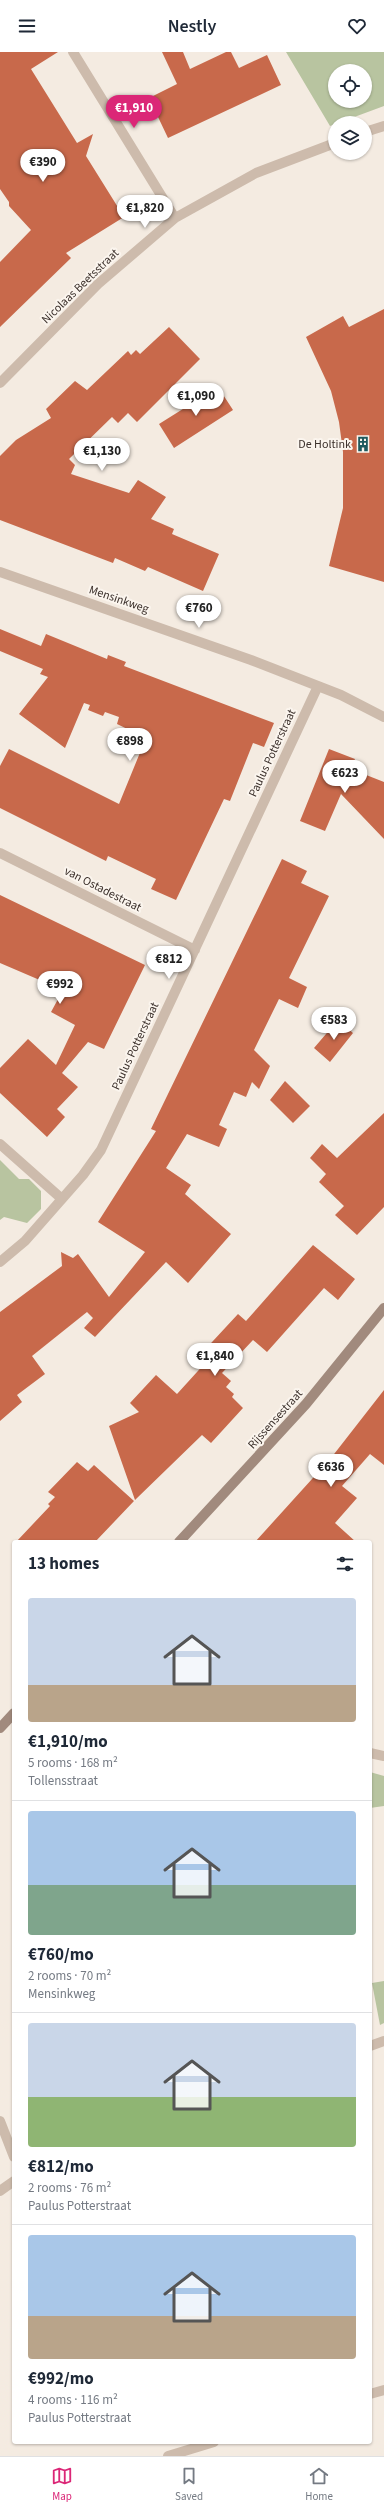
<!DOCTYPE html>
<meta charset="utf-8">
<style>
:root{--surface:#fff;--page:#f6f6f7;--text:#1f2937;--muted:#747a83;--line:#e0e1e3;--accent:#db2777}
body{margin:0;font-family:"Source Sans 3",sans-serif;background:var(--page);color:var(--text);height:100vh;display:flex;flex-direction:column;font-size:15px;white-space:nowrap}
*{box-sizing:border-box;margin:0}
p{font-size:13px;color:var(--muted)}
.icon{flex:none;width:22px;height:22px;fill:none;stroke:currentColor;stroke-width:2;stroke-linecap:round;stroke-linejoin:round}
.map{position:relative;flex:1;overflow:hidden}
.sheet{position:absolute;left:12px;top:1488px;width:360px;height:904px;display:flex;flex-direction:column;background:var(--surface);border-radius:4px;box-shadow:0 1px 3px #0004}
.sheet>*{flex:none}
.controls{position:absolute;left:328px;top:12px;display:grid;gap:8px}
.controls a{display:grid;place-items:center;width:44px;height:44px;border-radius:50%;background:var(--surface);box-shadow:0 1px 3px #0004;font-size:20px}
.price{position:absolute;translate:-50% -34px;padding:0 9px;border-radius:14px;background:#fff;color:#222;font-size:13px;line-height:26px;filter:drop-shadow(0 1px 2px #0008)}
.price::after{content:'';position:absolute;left:50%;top:24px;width:12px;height:9px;margin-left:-6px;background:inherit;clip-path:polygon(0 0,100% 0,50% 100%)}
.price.active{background:var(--accent);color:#fff}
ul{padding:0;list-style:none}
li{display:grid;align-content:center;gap:8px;height:212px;padding:0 16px}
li+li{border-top:1px solid var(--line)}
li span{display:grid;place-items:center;height:124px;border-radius:4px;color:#555}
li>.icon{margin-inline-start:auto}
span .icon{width:72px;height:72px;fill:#fffc;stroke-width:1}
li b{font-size:17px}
h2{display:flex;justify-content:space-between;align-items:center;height:48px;padding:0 16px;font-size:17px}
header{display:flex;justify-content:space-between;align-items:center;height:52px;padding:0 16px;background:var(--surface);font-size:18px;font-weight:600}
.tab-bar{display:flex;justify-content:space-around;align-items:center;height:56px;border-top:1px solid var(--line);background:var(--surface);font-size:11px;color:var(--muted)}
.tab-bar a{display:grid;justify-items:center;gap:2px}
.tab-bar .active{color:var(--accent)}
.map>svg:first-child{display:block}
.green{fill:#b8c4a0;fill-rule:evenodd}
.building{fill:#c8694b}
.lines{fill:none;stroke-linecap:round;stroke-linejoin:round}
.street{stroke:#cdbbac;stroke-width:10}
.secondary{stroke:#a18a7d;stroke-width:10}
.labels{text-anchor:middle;stroke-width:4;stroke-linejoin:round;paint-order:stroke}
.street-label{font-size:12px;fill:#3b302b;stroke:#fbf5ee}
.poi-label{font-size:12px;fill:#3b302b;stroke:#fbf5ee;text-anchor:end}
</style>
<header><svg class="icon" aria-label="menu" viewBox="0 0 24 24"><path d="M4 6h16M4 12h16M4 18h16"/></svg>Nestly<svg class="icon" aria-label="heart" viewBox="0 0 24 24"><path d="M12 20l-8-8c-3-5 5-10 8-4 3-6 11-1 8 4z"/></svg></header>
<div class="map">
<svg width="384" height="2404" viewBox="0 0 384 2404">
<rect width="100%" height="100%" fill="#f4ebe1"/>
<path class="green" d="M286,0H384V54L330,74ZM335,19H365V49H335Z
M0,1108L19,1127H29L41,1139V1157L27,1171L4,1165L0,1168Z
M370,1720L384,1724V1754L370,1756Z
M384,1929V1971L380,1973L372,1931Z"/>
<path class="building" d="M0,0H58L31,17L77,91L93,82L86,104L124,165L66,201L71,206L0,275V210L31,178L9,154V150L0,137Z
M162,0H183L190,17L226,0H231L239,16L267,3L281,33L168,86L149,46L177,32Z
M384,257V530L329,514L343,456V400L339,370L331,339L306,285L343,264L349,275Z
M169,275L200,307L137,370L128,361L118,371L112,365L69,407L75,413L71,422L129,441L138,428L166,445L151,467L174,477L172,482L219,502L203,539L148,515L145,519L115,506L113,511L0,468V404L16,388L51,366L46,357L75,329L87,338L128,299L131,303L136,298L140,302Z
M218,335L233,358L174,396L159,372Z
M0,577L41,594L46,582L107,607L108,603L126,610L124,614L274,671L264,695L253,691L230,749L224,747L176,848L151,837L156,827L108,804L106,809L0,756V714L9,697L119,752L146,686L117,672L119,665L105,660L103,664L88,658L90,653L84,651L65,696L19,662L48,625L40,622L43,617L0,599Z
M329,697L355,707L351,717L384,730V787L341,742L325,779L300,769Z
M282,807L307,819L301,831L329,844L289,926L307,935L298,956L279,947L254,998L270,1014L259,1037L252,1030L246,1045L234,1040L219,1073L227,1077L219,1095L187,1082L166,1116L191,1133L185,1142L231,1182L188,1231L166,1210L95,1285L84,1276L93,1266L87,1260L32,1304L45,1322L17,1343L22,1350L0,1369V1260L62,1214L61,1200L73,1206L78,1202L109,1245L145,1200L98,1170L156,1079L151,1077Z
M0,843L145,913L104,997L88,990L62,1021L78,1035L57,1057L65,1065L47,1085L0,1041V1016L28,987L56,1013L75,973L51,960L63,938L0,911Z
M338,968L353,981L330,1010L314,996Z
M285,1029L310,1054L293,1071L270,1048Z
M384,1061V1155L357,1183L335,1163L344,1154L319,1130L326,1122L310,1106L322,1092L337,1106Z
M313,1193L355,1227L338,1248L324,1236L267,1300L253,1288L222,1321L231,1329L226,1335L234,1342L232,1345L243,1356L211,1391L202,1383L135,1448L109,1374L139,1360L130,1351L156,1323L177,1342L207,1309L200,1303L238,1262L246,1269Z
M384,1338V1413L370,1402L342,1434L357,1446L335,1471L356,1490H255L331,1406Z
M77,1410L88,1419L94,1413L134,1449L95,1490H16L50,1454L48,1452L55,1445L48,1440Z"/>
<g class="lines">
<path class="street" d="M73,0L175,166
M365,80L384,74
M0,331L98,232L175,166L256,121L335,91
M0,520L251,608L341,643L384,665
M0,801L195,898
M0,1092L62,1147
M0,1210L25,1189L83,1123L101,1098L318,634
M370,1701L384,1704
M370,1994L384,1989
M0,2069L14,2105
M0,2139L14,2129
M370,2342L384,2338
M168,2404L214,2390"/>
<path class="secondary" d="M179,1490L306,1352L384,1256
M0,1676L14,1661"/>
</g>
<defs>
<g id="building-bare" transform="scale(1.2)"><path d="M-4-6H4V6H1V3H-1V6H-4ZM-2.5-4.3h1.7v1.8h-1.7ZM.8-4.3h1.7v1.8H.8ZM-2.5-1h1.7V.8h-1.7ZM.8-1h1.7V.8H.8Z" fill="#1f5a5e" stroke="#fbf5ee" stroke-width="2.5" paint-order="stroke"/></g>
</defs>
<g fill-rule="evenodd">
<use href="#building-bare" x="363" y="392"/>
</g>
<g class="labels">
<g class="street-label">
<text transform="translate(80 234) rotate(-44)" y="4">Nicolaas Beetsstraat</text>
<text transform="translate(119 547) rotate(19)" y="4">Mensinkweg</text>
<text transform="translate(272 701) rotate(-65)" y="4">Paulus Potterstraat</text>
<text transform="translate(103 837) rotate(27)" y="4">van Ostadestraat</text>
<text transform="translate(135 994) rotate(-65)" y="4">Paulus Potterstraat</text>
<text transform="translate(275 1367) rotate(-48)" y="4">Rijssensestraat</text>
</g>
<g class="poi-label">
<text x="351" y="396">De Holtink</text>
</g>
</g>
</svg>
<div class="controls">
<a><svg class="icon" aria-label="locate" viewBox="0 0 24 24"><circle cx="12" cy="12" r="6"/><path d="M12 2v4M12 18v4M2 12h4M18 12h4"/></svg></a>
<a><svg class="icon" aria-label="layers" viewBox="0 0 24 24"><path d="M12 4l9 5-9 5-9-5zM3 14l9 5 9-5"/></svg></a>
</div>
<b class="price active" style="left:134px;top:77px">€1,910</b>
<b class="price" style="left:43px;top:131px">€390</b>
<b class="price" style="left:145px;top:177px">€1,820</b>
<b class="price" style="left:196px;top:365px">€1,090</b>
<b class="price" style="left:102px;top:420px">€1,130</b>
<b class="price" style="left:199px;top:577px">€760</b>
<b class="price" style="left:130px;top:710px">€898</b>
<b class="price" style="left:345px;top:742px">€623</b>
<b class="price" style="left:169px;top:928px">€812</b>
<b class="price" style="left:60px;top:953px">€992</b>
<b class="price" style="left:334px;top:989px">€583</b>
<b class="price" style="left:215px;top:1325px">€1,840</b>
<b class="price" style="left:331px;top:1436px">€636</b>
<section class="sheet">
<h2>13 homes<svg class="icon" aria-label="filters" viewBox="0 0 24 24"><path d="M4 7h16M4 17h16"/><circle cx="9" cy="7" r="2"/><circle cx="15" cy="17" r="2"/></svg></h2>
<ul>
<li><span style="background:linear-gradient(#c9d6e8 70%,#b9a48a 0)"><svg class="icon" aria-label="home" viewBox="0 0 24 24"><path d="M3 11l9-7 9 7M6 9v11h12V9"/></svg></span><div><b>€1,910/mo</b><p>5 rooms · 168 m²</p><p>Tollensstraat</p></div></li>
<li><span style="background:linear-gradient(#a9c7e8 60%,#7fa58c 0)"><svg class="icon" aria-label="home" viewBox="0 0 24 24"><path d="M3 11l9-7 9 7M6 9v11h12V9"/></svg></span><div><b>€760/mo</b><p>2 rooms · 70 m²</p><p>Mensinkweg</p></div></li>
<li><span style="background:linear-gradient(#c9d6e8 60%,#8fb573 0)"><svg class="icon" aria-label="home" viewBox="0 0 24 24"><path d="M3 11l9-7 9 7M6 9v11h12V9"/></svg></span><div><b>€812/mo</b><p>2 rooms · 76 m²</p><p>Paulus Potterstraat</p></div></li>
<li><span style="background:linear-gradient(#a9c7e8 65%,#b9a48a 0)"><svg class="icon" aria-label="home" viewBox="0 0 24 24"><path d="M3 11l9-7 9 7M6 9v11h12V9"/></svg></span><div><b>€992/mo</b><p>4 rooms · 116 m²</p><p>Paulus Potterstraat</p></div></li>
</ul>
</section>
</div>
<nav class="tab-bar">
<a class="active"><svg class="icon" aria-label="map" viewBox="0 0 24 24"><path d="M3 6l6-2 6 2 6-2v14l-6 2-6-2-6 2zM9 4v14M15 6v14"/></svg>Map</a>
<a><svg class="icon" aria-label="saved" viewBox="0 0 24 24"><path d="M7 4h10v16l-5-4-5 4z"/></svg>Saved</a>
<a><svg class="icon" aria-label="home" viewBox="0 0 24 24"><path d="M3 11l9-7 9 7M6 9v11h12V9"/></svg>Home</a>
</nav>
